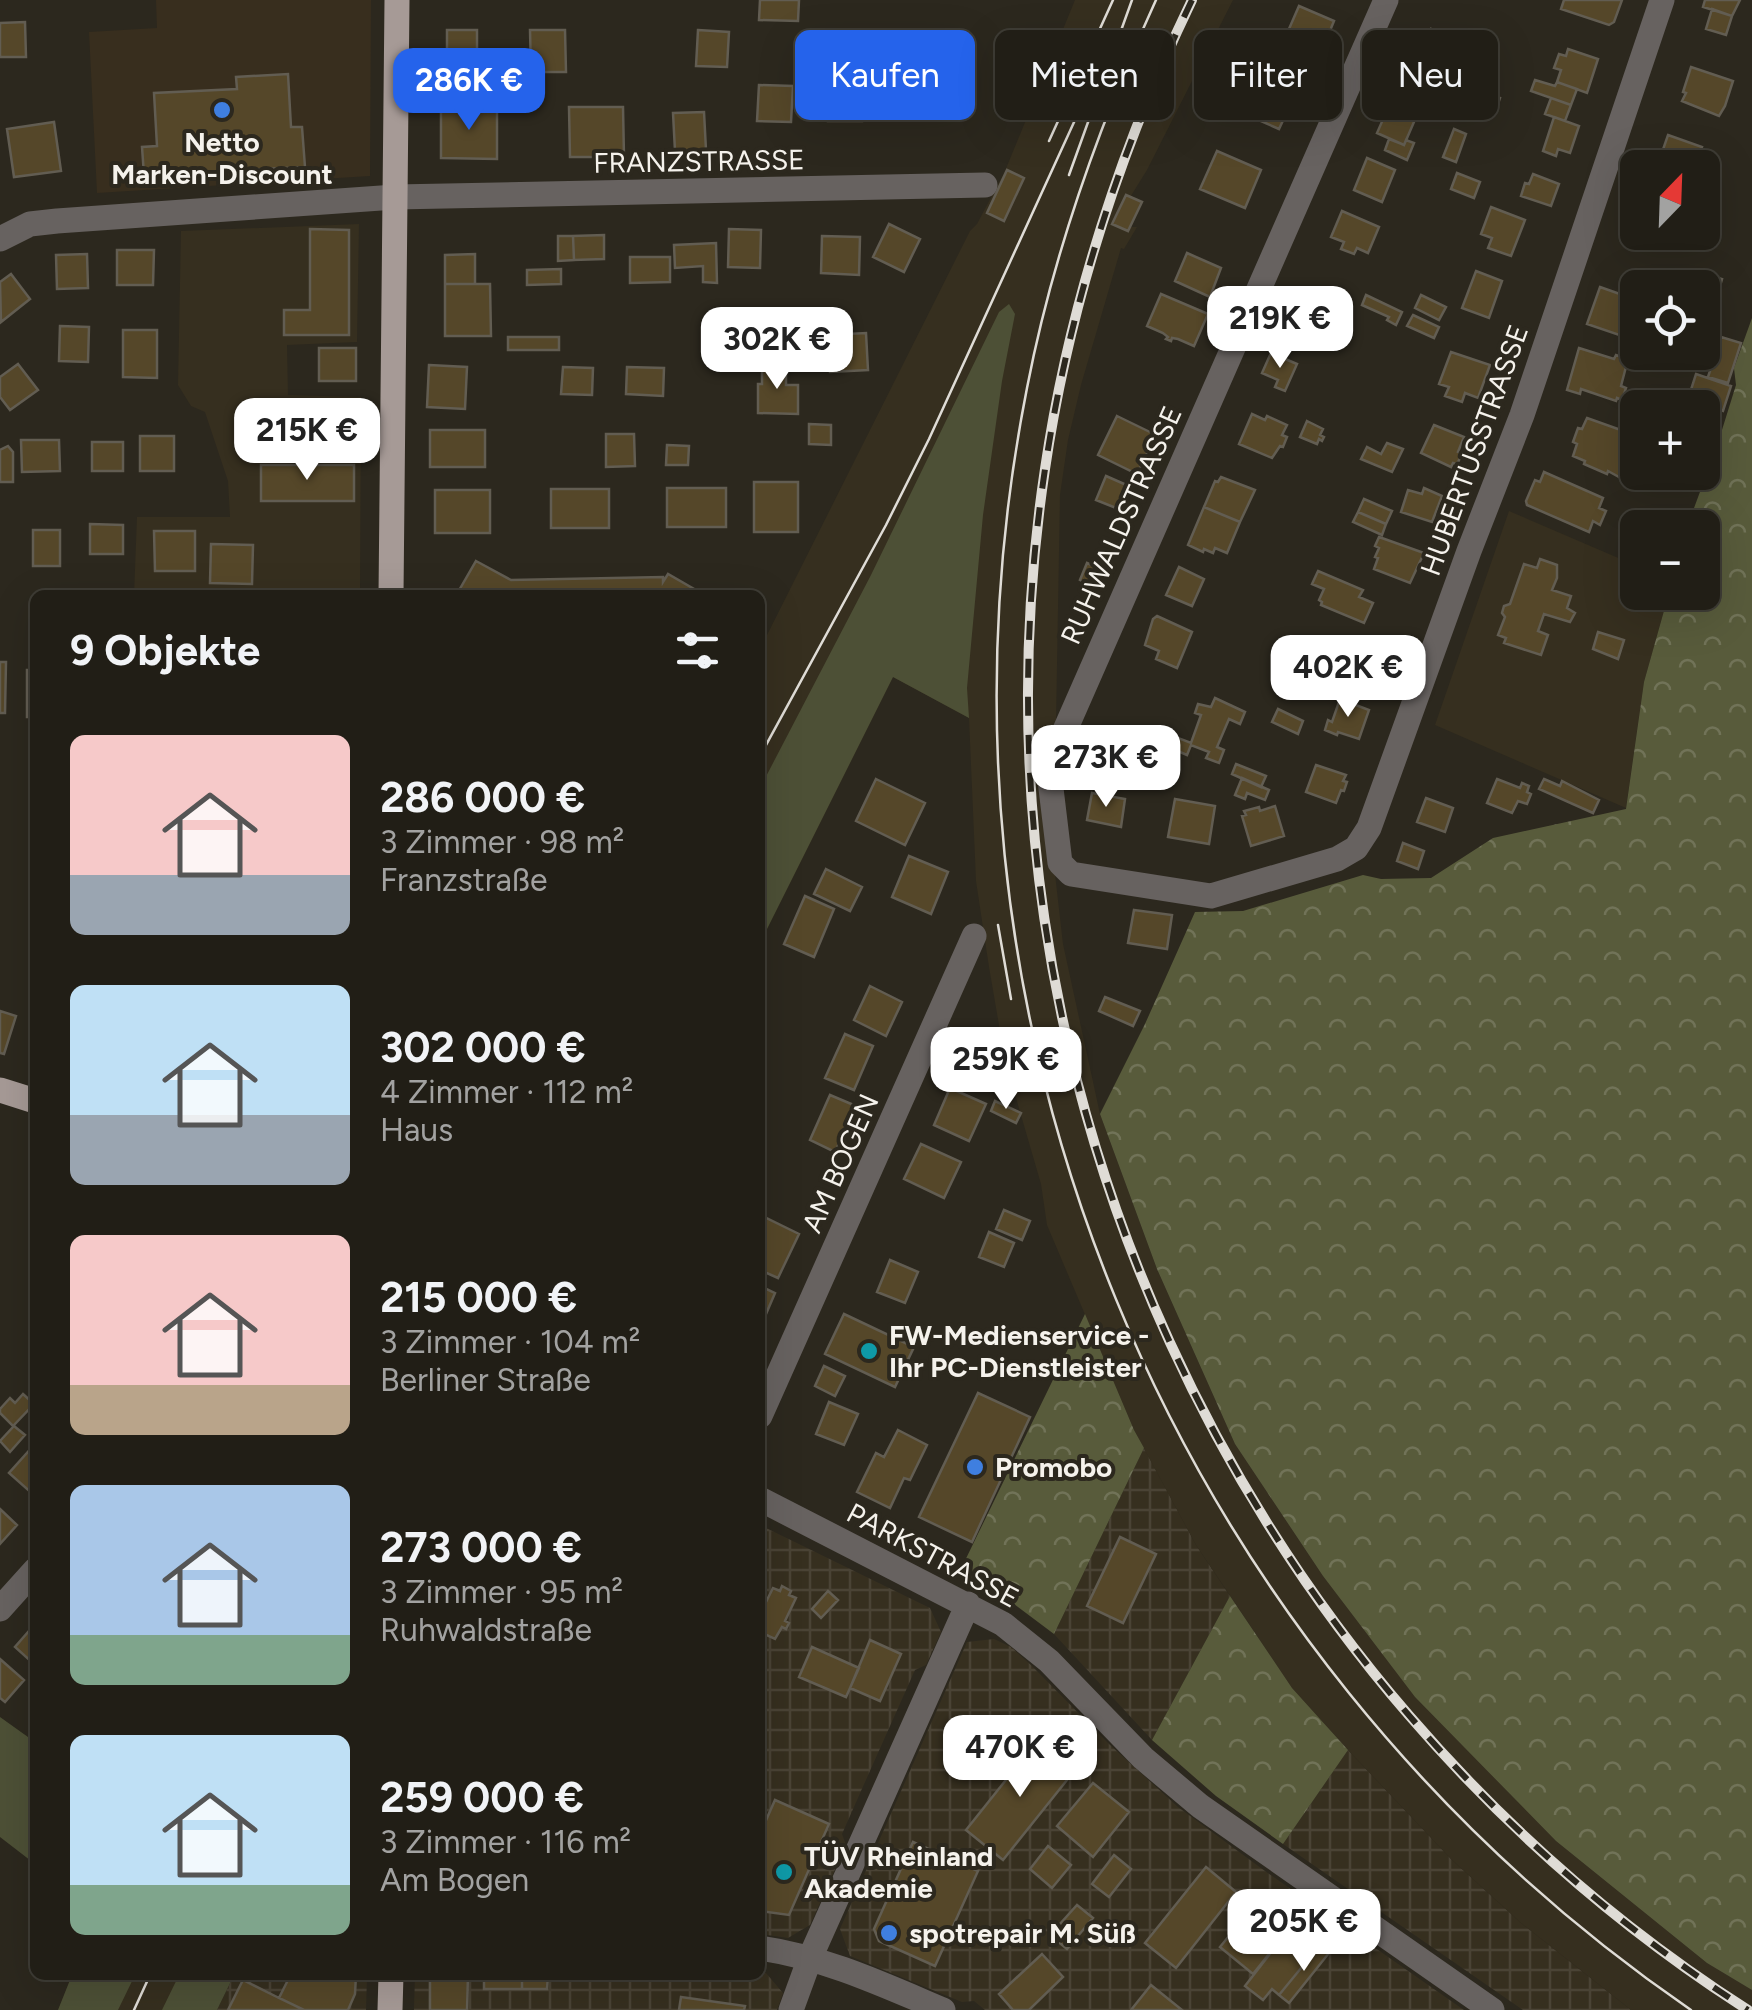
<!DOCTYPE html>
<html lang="de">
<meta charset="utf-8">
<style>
:root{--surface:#211e16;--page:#2d2b23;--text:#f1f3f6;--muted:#a2a2a1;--line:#3e3c35;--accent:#2563eb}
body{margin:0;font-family:Figtree,sans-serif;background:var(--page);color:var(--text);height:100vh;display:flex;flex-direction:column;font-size:38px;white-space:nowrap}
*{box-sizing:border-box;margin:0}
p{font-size:32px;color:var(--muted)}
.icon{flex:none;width:55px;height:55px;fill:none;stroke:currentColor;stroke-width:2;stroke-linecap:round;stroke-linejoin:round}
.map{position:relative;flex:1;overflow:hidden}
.sheet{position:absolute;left:30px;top:590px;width:735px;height:1390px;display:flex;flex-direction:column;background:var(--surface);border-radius:15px;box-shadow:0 10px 40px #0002,0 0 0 2px var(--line)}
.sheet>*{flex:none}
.banner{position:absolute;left:795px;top:30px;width:805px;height:90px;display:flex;gap:20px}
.needle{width:65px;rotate:23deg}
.controls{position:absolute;left:1620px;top:150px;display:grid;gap:20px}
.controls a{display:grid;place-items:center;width:100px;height:100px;border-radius:15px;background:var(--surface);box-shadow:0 10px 40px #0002,0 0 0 2px var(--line);font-size:50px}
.price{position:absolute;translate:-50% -85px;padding:0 22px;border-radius:20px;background:#fff;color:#222;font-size:32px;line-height:65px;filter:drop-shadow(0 2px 5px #0008)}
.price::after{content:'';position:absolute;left:50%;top:60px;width:30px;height:22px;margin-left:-15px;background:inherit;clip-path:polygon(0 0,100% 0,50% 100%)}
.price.active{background:var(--accent);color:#fff}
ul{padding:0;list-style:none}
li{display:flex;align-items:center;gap:30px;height:250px;padding:0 40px}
li span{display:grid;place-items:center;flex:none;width:280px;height:200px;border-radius:15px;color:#555}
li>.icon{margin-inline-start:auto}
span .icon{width:120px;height:120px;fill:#fffc;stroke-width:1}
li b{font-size:42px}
h2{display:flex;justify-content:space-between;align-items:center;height:120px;padding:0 40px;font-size:42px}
.pill{padding:0 35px;border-radius:15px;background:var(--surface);box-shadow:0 10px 40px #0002,0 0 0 2px var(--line);font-size:35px;line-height:90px}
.pill.active{background:var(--accent);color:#fff}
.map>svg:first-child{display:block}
.commercial{fill:#382e1e}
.industrial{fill:url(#industrial-grid)}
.built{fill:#362f1f}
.green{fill:#4d5036}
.forest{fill:url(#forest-crowns)}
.building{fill:#554729;stroke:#625d52;stroke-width:2.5}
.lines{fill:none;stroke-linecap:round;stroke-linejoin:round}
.minor{stroke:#676260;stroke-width:25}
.major{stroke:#a69a96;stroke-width:25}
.tram{stroke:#dfdcd6;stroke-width:2.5}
.rail-casing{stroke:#dfdcd6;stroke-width:10}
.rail{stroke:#2c281e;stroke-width:6;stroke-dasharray:19;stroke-linecap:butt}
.shop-dot{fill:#3f7fe0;stroke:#2c281e;stroke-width:4}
.culture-dot{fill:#0f9aa8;stroke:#2c281e;stroke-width:4}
.labels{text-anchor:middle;stroke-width:8;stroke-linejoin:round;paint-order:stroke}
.poi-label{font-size:28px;font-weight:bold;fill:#f5f2ec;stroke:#2c281e;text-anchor:start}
.street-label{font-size:28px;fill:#f5f2ec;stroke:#2c281e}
</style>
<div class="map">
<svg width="1752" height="2010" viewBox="0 0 1752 2010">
<defs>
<pattern id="industrial-grid" width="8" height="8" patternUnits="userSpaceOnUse" patternTransform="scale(2.5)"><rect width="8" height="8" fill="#362f1f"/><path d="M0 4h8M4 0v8" fill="none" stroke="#4a4335"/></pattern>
<pattern id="forest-crowns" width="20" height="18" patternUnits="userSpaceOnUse" patternTransform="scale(2.5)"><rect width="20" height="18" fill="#585b3b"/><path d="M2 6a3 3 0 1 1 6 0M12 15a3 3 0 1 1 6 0" fill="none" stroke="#717358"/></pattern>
</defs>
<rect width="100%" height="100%" fill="#2c281e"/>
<path class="commercial" d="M156,0H371L370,176L97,193L89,32L157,28Z"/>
<path class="industrial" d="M1144,1448L1196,1545L1230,1596L1152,1740L1054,1634Z
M760,1525L930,1608L941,1632L926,1665L915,1670L861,1791L842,1834L846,1845L810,1925L788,1938L760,1934Z
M994,1639L1011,1647L1032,1666L1109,1744L1178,1807L1265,1871L1464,2010H985L974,2001L962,2002L850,1956L840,1929L967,1642Z
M1348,1750L1451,1859L1521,1923L1631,2010H1523L1283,1844Z
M760,1972L766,1973L783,1993L777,2010H414L415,1975H760Z
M234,1975H367L366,2010H217Z"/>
<path class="built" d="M1075,0H1233L1147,170L1129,199L1128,227H1137L1124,249L1121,248L1081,385L1068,440L1060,495L1056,723L1051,839L1063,944L1100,1114L1157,1269L1235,1444L1323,1576L1415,1697L1556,1841L1707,1963L1752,1990V2010H1631L1521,1923L1451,1859L1348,1750L1292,1688L1196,1545L1134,1430L1047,1225L1041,1184L1005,1060L989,967L976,881L969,718L893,677L760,943V649L970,231L977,224L1005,171Z
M359,224L357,342L287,345L288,395L361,397L360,595H134L137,517H230L228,481L205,412L191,406L178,385L181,231Z
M1509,511L1637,566L1638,592L1669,593L1644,682L1626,808L1435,725Z
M72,1975H179L172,1991L192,2010H58Z"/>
<path class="green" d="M1009,304L1015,314L1002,381L983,515L967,688L969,718L893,677L760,943V788L871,575L999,312Z
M0,1717L35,1742V1864L0,1837Z
M72,1975H135L118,2010H58Z
M179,1975H234L217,2010H162Z"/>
<path class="forest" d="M1752,318V1990L1707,1963L1556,1841L1415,1697L1323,1576L1235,1444L1157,1269L1100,1114L1145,1024L1195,912L1243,911L1363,875L1381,879L1431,878L1493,838L1626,809L1644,682L1669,593L1702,592V528L1687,527L1717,446L1736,385L1734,368Z
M1085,1314L1134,1430L1144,1448L1054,1634L1014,1604L958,1575Z
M1230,1596L1292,1688L1348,1750L1283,1844L1216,1796L1152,1740Z"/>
<path class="building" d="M760,0H799L798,21L759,20Z
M1564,0H1622L1614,22L1609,25L1561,9Z
M1705,0H1740L1732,16L1703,7Z
M1299,6L1334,21L1318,60L1282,45Z
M1712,9L1732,16L1726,35L1706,29Z
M25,22L26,57H0V23Z
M1431,29L1455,40L1443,73L1415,61L1413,55L1417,47L1424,45Z
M447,30H477V60L447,59Z
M530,30H565L566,72H531Z
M698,30L729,32L727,67L696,66Z
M1568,49L1598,59L1587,93L1557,82L1561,70L1554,68L1559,54L1566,56Z
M1691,67L1733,81L1725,106L1719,116L1682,101L1686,93L1683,92Z
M288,74L291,127H302L305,167L144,175L142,147L157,146L154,93L237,89L236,77Z
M1277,75L1304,87L1291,116L1286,114L1279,129L1245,114L1254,93L1267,98Z
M1535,80L1555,86L1557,82L1577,89L1571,105L1531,91Z
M829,82L863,83L862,121H828Z
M942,82L961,86L958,101L939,98Z
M759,85L793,86L791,122L757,121Z
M1481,90L1500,98L1496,110L1476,101Z
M1551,98L1571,105L1565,121L1545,114Z
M441,107H497V159L441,158Z
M569,107H623L624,157H570Z
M1388,108L1401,113L1403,109L1417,115L1404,145L1377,133Z
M704,112L706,150L675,151L673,113Z
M1554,117L1579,126L1570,153L1558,149L1556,156L1543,151Z
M54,122L61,171L14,177L7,129Z
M1454,129L1466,134L1456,162L1443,157Z
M1668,135L1702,147L1694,168H1668L1658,164Z
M1389,139L1404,145L1406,140L1414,143L1407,160L1385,150Z
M1217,151L1261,170L1245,208L1200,189Z
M1367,158L1395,170L1382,202L1354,190Z
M1007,170L1024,178L1004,221L987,213Z
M1457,173L1480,182L1474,198L1451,189Z
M1533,174L1559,184L1551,206L1521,196L1525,183L1529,184Z
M1126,195L1142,202L1128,231L1112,224Z
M1491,207L1525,220L1511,256L1488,248L1492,238L1481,234Z
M1342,211L1379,227L1368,253L1357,248L1354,254L1341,249L1344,242L1331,237Z
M889,224L920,239L904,272L873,257Z
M310,229L349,230V335H284V310H310Z
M729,229L761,230L760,268L728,267Z
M604,235V259L574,260L573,236Z
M558,236H573L574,260L558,261Z
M822,236L860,237L859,275L821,273Z
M716,243L717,283L703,282V266L675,268L674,245Z
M117,250H154L153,285H117Z
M1187,253L1221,268L1210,297L1175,281Z
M87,254L88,288L57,289L56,255Z
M475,254V284H445V255Z
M630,257H670V282L630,283Z
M561,269V284L527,285V270Z
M1476,271L1502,281L1489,318L1462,308Z
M11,274L30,299L1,322L0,282Z
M1705,274L1722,279L1713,310L1702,306V288H1690L1694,277L1703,280Z
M445,284H490L491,336H445Z
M1600,287L1637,300L1630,320L1634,321L1628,338L1587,324Z
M1307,288L1313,291V288L1337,298L1335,303L1340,305L1329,332L1296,318Z
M1161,294L1208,314L1194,346L1178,339L1172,338L1171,341L1166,339L1168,337L1163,333L1147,326Z
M1366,295L1402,312L1396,325L1387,320L1389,317L1362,305Z
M1421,295L1446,307L1439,320L1415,308Z
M1413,315L1439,327L1434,338L1407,326Z
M60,326L89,327L88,362L59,361Z
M123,330H157V378L123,377Z
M866,333L868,370L830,372L828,335Z
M508,337H559V350H508Z
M1721,337L1741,343L1728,383L1708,377Z
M319,348H356V381H319Z
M1579,348L1614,359L1616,355L1628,359L1621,386L1626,388L1622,400L1617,398L1616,401L1581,389L1580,394L1567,390Z
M1451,352L1490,365L1478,398L1465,393L1462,402L1445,396L1449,387L1439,384Z
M1271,353L1297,364L1285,391L1275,387L1278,380L1262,373Z
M18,364L38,390L10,410L0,397V377Z
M429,365L467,367L465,409L427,407Z
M762,365H786V385H798V414L758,413V384H762Z
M563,367L593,368L592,395L561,394Z
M627,367L664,368L663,396L626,394Z
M1696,374L1731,386L1723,411L1688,399Z
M315,411H349L348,448L314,447Z
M1252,414L1265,420L1267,416L1287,425L1282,435L1287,437L1283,447L1280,446L1272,458L1239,444Z
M1117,416L1156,435L1137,474L1098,455Z
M1587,418L1635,435L1631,447L1635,448L1629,466L1624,465L1619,477L1608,471L1607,474L1584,464L1585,461L1573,456L1577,444L1573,442L1578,428L1582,429Z
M1307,421L1323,429L1320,435L1324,437L1322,441L1319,439L1317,444L1300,437Z
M809,424L831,425V445L809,444Z
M1434,425L1464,437L1458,452L1462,454L1457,464L1453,463L1451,467L1421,453Z
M430,430H485V467H430Z
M606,434H634L635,466L606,467Z
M140,436H174V471H140Z
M21,440H59L60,471L22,472Z
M92,442H123V471H92Z
M1387,443L1403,449L1392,472L1361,459L1367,447L1381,454Z
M667,445L689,446L688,465H666Z
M8,446L13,452V482H0V450Z
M261,465H354V501H261Z
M1544,472L1603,498L1599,508L1606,511L1600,525L1593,521L1589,532L1527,505L1526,501L1535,480L1540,482Z
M1106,476L1131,487L1121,510L1096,500Z
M1221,477L1255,490L1240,522L1204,507L1215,481L1218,482Z
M754,482H798V532H754Z
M667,488H726V527H667Z
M1424,488L1442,496L1432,522L1401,512L1408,490L1422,494Z
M551,489H609V528H551Z
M435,490H490V533H435Z
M1364,499L1392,511L1386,524L1358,512Z
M1204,507L1240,522L1227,553L1215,548L1213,553L1204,549L1203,552L1188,545Z
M1358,512L1386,524L1382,535L1353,522Z
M90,524L123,525V554H90Z
M33,530H60V566H33Z
M154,531H195V571H155Z
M1379,537L1424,553L1410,583L1374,569L1378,558L1375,557L1379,548L1375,546Z
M211,544L253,545L252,584L210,583Z
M1540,559L1557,565V578L1552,590L1571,596L1567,608L1575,613L1570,622L1544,614L1538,631L1548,635L1541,655L1504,643L1506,638L1498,635L1505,617L1502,613L1504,606L1510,604L1524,564L1537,568Z
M476,561L511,580L663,577V582L668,574L701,593L700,595H459L457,594Z
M1087,563L1101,569L1094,587L1080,580Z
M1179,567L1204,579L1192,606L1166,595Z
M1318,571L1363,590L1359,597L1373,603L1364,623L1321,605L1322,602L1319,600L1324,589L1312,584Z
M1157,616L1192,632L1177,668L1156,659L1159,651L1145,645L1153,619Z
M1598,632L1624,640L1618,659L1593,649Z
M1357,652L1391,664L1385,681L1351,669Z
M0,662H6L5,713H0Z
M27,670H35V717H27Z
M1215,698L1245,712L1240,724L1229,719L1217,747L1224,750L1219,763L1206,758L1209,752L1191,745L1187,755L1152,740L1157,730L1191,743L1201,715L1195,713L1198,704L1211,707Z
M1340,699L1369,710L1359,739L1338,732L1337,735L1325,730L1328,720L1332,722Z
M1278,709L1303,721L1298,734L1272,722Z
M1105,733L1141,750L1137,761L1145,767L1143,777L1134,781L1098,766L1101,758L1094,756Z
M1236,764L1266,776L1261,787L1232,774Z
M1316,765L1346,775L1343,781L1347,782L1344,791L1341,790L1336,803L1306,792Z
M1242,778L1269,790L1265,800L1247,793L1245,799L1235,795Z
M876,779L925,803L905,845L856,821Z
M1497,779L1520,788L1522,783L1529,786L1527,792L1531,794L1527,804L1518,801L1512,813L1487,803Z
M1544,779L1560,786L1562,781L1599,800L1593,813L1539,789Z
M1092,793L1125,799L1121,827L1087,820Z
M1426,798L1453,808L1445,832L1417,822Z
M1175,799L1215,806L1209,844L1168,837Z
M1275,806L1284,836L1251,846L1242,816L1246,815L1244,811L1259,807L1260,811Z
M1403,843L1424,851L1418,869L1397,861Z
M909,856L948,872L931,914L892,897Z
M826,869L862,887L850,911L814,894Z
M805,896L834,909L814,957L784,944Z
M1134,910L1172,915L1167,949L1128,943Z
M870,986L902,1002L886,1036L854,1020Z
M1105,997L1140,1011L1133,1026L1099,1011Z
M0,1011L16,1016L4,1054L0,1053Z
M845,1034L873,1046L854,1090L825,1078Z
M950,1088L986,1104L969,1141L934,1125Z
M830,1095L856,1106L835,1152L810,1140Z
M995,1101L1021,1113L1016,1123L991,1111Z
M921,1144L961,1162L944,1198L904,1179Z
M1004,1210L1030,1221L1022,1240L996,1229Z
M760,1215L799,1234L778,1278L760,1270Z
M989,1232L1014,1243L1004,1267L979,1257Z
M890,1260L918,1272L905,1303L877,1292Z
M760,1286L775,1293L760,1328Z
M844,1314L914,1347L895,1387L825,1354Z
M824,1366L845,1376L835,1396L815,1386Z
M978,1393L1030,1417L972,1542L919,1517Z
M23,1394L34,1404L13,1426L0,1413V1409L10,1398L15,1403Z
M829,1402L858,1414L844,1445L816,1434Z
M14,1426L25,1435L10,1452L0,1441Z
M898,1430L927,1445L910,1480L904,1478L890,1508L857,1492L876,1453L884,1457Z
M35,1444V1496L9,1473Z
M0,1509L17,1525L0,1544Z
M1120,1537L1156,1554L1123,1623L1087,1606Z
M782,1586L791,1591L789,1595L796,1598L785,1621L789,1623L786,1629L782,1627L775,1639L760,1632V1614L773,1588L780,1591Z
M828,1591L838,1600L821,1618L812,1609Z
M35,1624V1665L15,1647Z
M870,1640L901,1654L880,1701L850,1688Z
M812,1647L859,1668L846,1697L799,1677Z
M0,1659L24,1680L5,1702L0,1698Z
M1051,1721L1090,1753L1076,1771L1036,1740Z
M1037,1741L1075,1770L1003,1860L966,1830Z
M1093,1783L1129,1812L1093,1857L1057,1826Z
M775,1800L829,1824L789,1915L760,1911V1834Z
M913,1842L978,1871L935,1966L879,1941L874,1929Z
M1048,1846L1071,1865L1052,1888L1030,1869Z
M1114,1855L1131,1869L1109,1897L1092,1884Z
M1206,1867L1236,1892L1176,1968L1145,1943Z
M1260,1898L1272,1907L1276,1902L1285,1909L1281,1914L1293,1924L1253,1974L1220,1947Z
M1077,1905L1093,1918L1067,1949L1050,1935Z
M1293,1924L1320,1945L1279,1995L1272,1989L1263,2000L1245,1986Z
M1320,1945L1329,1953L1289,2003L1279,1995Z
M1042,1954L1063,1977L1029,2010H1013L999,1994Z
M282,1975H356L355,1994L348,2010H304L279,1998L289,1978Z
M430,1975H468L467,2010H430Z
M484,1975H522V1989H484Z
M522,1975H548L547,1989H522Z
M243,1980L279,1998L304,2010H228Z
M1151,1985L1182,2010H1131Z
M681,1997L745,2006L744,2010H679Z"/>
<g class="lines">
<path class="minor" d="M1386,0L1051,762L1049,772L1060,863L1071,874L1211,896L1337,859L1356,848L1369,828L1469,551L1522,415L1662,0
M0,239L30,224L57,221L395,197L985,185
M760,1416L974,936
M760,1499L1003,1624L1049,1661L1143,1758L1200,1806L1492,2010
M0,1609L35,1570
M760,1948C824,1957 884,1985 943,2010
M791,2010L810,1958L968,1604"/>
<path class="major" d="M391,595L397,0
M0,1090L35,1101
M390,2010L391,1975"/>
<path class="tram" d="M1156,0C1099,125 1053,253 1027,388C903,1014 1166,1649 1691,2010
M1049,141L1113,0
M1069,175L1132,0
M760,756L886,525L929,439L1075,120
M998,925L1011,999
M134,2010L150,1975"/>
<g class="rail-casing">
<path id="rail" d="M1192,0C1120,149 1069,306 1045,469C954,1073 1235,1681 1748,2010"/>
</g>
<use href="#rail" class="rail"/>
</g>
<g class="shop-dot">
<circle cx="222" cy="110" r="10"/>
<circle cx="975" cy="1467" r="10"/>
<circle cx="889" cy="1933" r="10"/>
</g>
<g class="culture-dot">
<circle cx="869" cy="1351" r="10"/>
<circle cx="784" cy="1872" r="10"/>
</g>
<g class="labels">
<g class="poi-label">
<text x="222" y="152" text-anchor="middle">Netto<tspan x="222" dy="32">Marken-Discount</tspan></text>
<text x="889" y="1345">FW-Medienservice -<tspan x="889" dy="32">Ihr PC-Dienstleister</tspan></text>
<text x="995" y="1477">Promobo</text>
<text x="804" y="1866">TÜV Rheinland<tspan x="804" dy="32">Akademie</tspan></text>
<text x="909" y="1943">spotrepair M. Süß</text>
</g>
<g class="street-label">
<text transform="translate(699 161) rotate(-1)" y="10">FRANZSTRASSE</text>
<text transform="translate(1474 450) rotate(-70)" y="10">HUBERTUSSTRASSE</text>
<text transform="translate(1121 525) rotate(-66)" y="10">RUHWALDSTRASSE</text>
<text transform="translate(840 1163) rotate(-66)" y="10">AM BOGEN</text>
<text transform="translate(933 1555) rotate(28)" y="10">PARKSTRASSE</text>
</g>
</g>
</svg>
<div class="controls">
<a><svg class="needle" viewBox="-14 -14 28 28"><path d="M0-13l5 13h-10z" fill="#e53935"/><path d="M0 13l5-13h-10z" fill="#a2a2a1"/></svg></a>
<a><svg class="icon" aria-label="locate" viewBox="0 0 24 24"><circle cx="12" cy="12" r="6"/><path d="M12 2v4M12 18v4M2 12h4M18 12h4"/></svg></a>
<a>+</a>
<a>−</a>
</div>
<b class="price active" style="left:469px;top:133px">286K €</b>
<b class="price" style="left:1280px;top:371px">219K €</b>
<b class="price" style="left:777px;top:392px">302K €</b>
<b class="price" style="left:307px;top:483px">215K €</b>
<b class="price" style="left:1348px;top:720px">402K €</b>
<b class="price" style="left:1106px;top:810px">273K €</b>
<b class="price" style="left:1006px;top:1112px">259K €</b>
<b class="price" style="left:1020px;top:1800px">470K €</b>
<b class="price" style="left:1304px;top:1974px">205K €</b>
<div class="banner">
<a class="pill active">Kaufen</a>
<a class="pill">Mieten</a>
<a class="pill">Filter</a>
<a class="pill">Neu</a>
</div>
<section class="sheet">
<h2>9 Objekte<svg class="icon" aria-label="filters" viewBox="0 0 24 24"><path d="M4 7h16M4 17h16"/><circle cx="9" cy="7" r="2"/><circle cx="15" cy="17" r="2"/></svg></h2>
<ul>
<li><span style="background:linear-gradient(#f6c9c9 70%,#9aa5b1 0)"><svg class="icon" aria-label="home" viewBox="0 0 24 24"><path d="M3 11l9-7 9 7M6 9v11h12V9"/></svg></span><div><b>286 000 €</b><p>3 Zimmer · 98 m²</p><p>Franzstraße</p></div></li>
<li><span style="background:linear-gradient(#bfe0f5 65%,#9aa5b1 0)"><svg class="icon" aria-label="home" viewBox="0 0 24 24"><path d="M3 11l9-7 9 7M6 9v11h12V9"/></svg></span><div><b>302 000 €</b><p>4 Zimmer · 112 m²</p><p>Haus</p></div></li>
<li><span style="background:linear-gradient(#f6c9c9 75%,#b9a48a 0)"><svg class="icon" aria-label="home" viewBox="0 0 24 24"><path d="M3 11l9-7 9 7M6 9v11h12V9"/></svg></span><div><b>215 000 €</b><p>3 Zimmer · 104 m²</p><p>Berliner Straße</p></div></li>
<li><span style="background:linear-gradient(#a9c7e8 75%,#7fa58c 0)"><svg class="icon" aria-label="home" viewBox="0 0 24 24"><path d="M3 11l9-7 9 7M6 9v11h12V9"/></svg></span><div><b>273 000 €</b><p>3 Zimmer · 95 m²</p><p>Ruhwaldstraße</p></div></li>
<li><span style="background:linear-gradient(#bfe0f5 75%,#7fa58c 0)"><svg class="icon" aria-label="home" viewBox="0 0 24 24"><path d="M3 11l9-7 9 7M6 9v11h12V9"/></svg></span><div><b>259 000 €</b><p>3 Zimmer · 116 m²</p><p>Am Bogen</p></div></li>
</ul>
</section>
</div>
